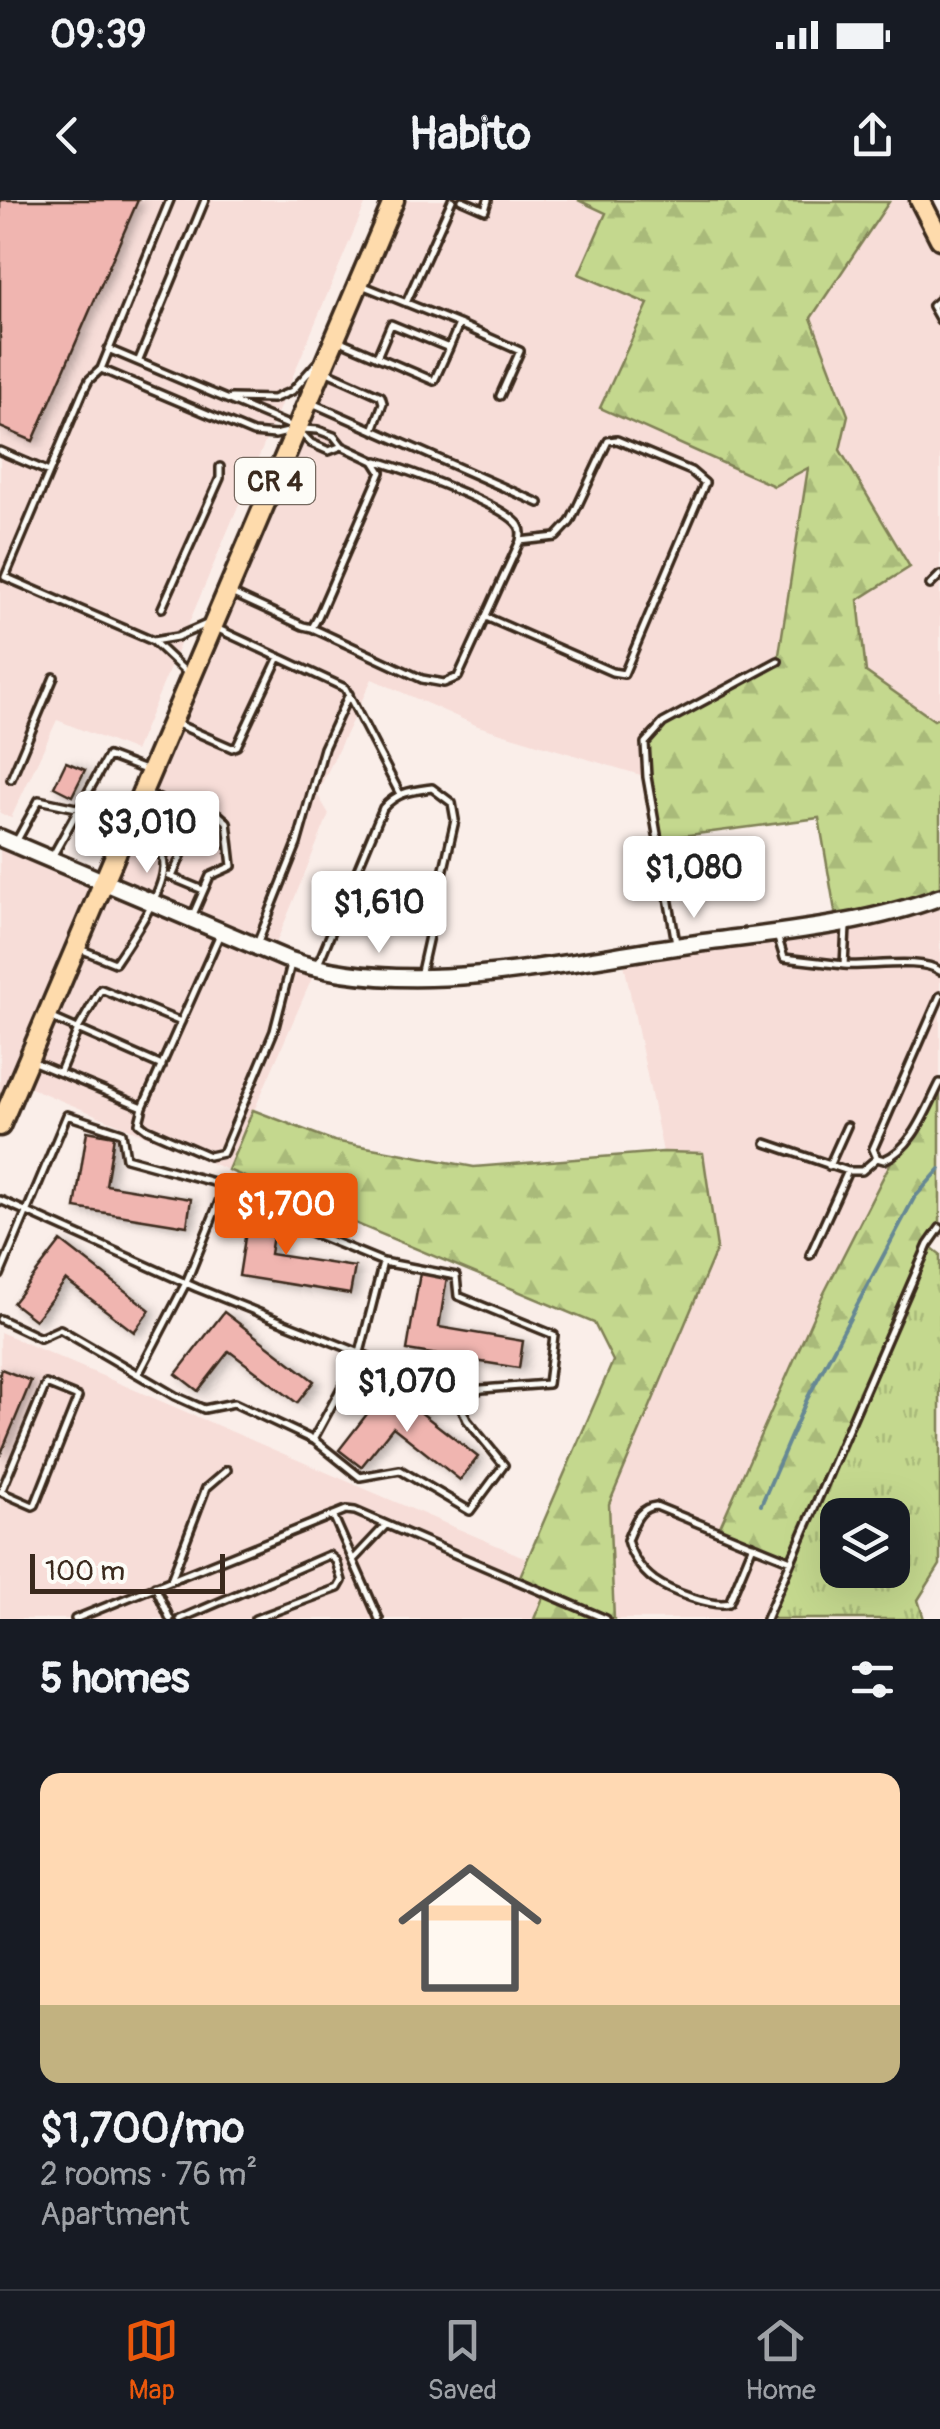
<!DOCTYPE html>
<meta charset="utf-8">
<style>
:root{--surface:#171b24;--page:#20242c;--text:#f1f3f6;--muted:#9ea1a6;--line:#363941;--accent:#ea580c}
body{margin:0;font-family:Pangolin,sans-serif;background:var(--page);color:var(--text);height:100vh;display:flex;flex-direction:column;font-size:38px;white-space:nowrap}
*{box-sizing:border-box;margin:0}
p{font-size:32px;color:var(--muted)}
.icon{flex:none;width:55px;height:55px;fill:none;stroke:currentColor;stroke-width:2;stroke-linecap:round;stroke-linejoin:round}
.map{position:relative;height:1419px;overflow:hidden}
.side{display:flex;flex-direction:column;background:var(--surface);flex:1}
.side>*{flex:none}
.fabs{position:absolute;left:820px;top:1298px;display:grid;gap:20px}
.fabs a{display:grid;place-items:center;width:90px;height:90px;border-radius:20px;background:var(--surface);box-shadow:0 10px 40px #0002;font-size:50px}
.scale{position:absolute;left:30px;bottom:25px;width:195px;box-sizing:border-box;padding-left:10px;border:5px solid #3b2a1e;border-top:0;font-size:28px;line-height:35px;white-space:nowrap;color:#3b2a1e;-webkit-text-stroke:8px #fdfcf7;paint-order:stroke}
.price{position:absolute;translate:-50% -85px;padding:0 22px;border-radius:10px;background:#fff;color:#222;font-size:32px;line-height:65px;filter:drop-shadow(0 2px 5px #0008)}
.price::after{content:'';position:absolute;left:50%;top:60px;width:30px;height:22px;margin-left:-15px;background:inherit;clip-path:polygon(0 0,100% 0,50% 100%)}
.price.selected{background:var(--accent);color:#fff}
ul{padding:0;list-style:none}
li{display:grid;align-content:center;gap:20px;height:530px;padding:0 40px}
li+li{border-top:2px solid var(--line)}
li span{display:grid;place-items:center;height:310px;border-radius:20px;color:#555}
li>.icon{margin-inline-start:auto}
span .icon{width:180px;height:180px;fill:#fffc;stroke-width:1}
li b{font-size:42px}
h2{display:flex;justify-content:space-between;align-items:center;height:120px;padding:0 40px;font-size:42px}
.status{display:flex;justify-content:space-between;align-items:center;height:70px;padding:0 50px;background:var(--surface);direction:ltr}
.status svg{height:28px;fill:currentColor}
header{display:flex;justify-content:space-between;align-items:center;height:130px;padding:0 40px;background:var(--surface);font-size:45px;font-weight:700}
.menu{display:flex;justify-content:space-around;align-items:center;height:140px;border-top:2px solid var(--line);background:var(--surface);font-size:28px;color:var(--muted)}
.menu a{display:grid;justify-items:center;gap:5px}
.menu .selected{color:var(--accent)}
.map>svg:first-child{display:block}
.built{fill:#f7ddd8}
.grass{fill:url(#grass-tufts);stroke:#808156;stroke-width:2.5;fill-rule:evenodd}
.forest{fill:url(#forest-firs);stroke:#808156;stroke-width:2.5}
.lines{fill:none;stroke-linecap:round;stroke-linejoin:round}
.stream{stroke:#668894;stroke-width:4}
.building{fill:#f0b5b0;stroke:#3b2a1e;stroke-width:2.5;filter:url(#shadow)}
.lane-casing{stroke:#3b2a1e;stroke-width:12}
.secondary-casing{stroke:#3b2a1e;stroke-width:22}
.primary-casing{stroke:#3b2a1e;stroke-width:25}
.lane{stroke:#fdfcf7;stroke-width:5}
.secondary{stroke:#fdfcf7;stroke-width:15}
.primary{stroke:#fedbac;stroke-width:18}
.labels{text-anchor:middle;stroke-width:8;stroke-linejoin:round;paint-order:stroke}
.shield{fill:#fdfcf7;stroke:#75695f;stroke-width:2.5}
.shield-label{font-size:28px;font-weight:bold;fill:#3b2a1e}
</style>
<div class="status"><b>09:39</b><svg viewBox="0 0 49 12"><path d="M0 12V9h3v3zM5 12V6h3v6zM10 12V3h3v9zM15 12V0h3v12zM26 1h20v11H26zM47 4h2v5h-2z"/></svg></div>
<header><svg class="icon" aria-label="back" viewBox="0 0 24 24"><path d="M15 5l-7 7 7 7"/></svg>Habito<svg class="icon" aria-label="share" viewBox="0 0 24 24"><path d="M12 15V3M7 8l5-5 5 5M5 13v7h14v-7"/></svg></header>
<div class="map">
<svg width="940" height="1419" viewBox="0 0 940 1419">
<defs>
<pattern id="grass-tufts" width="24" height="20" patternUnits="userSpaceOnUse" patternTransform="scale(2.5)"><rect width="24" height="20" fill="#c4d88e"/><path d="M3 7l-1-3M5 7V3M7 7l1-3M15 17l-1-3M17 17v-4M19 17l1-3" fill="none" stroke="#a9ba7a"/></pattern>
<pattern id="forest-firs" width="22" height="20" patternUnits="userSpaceOnUse" patternTransform="scale(2.5)"><rect width="22" height="20" fill="#c4d88e"/><path d="M5 1l3.5 6h-7zM16 11l3.5 6h-7z" fill="#a9ba7a"/></pattern>
<filter id="shadow"><feDropShadow dx="5.5" dy="3" stdDeviation="5" flood-color="#0004"/></filter>
</defs>
<rect width="100%" height="100%" fill="#faeee9"/>
<filter id="ink" filterUnits="userSpaceOnUse"><feTurbulence type="fractalNoise" baseFrequency=".01" numOctaves="2"/><feDisplacementMap in="SourceGraphic" scale="20" xChannelSelector="R" yChannelSelector="G"/><feConvolveMatrix kernelMatrix="1 2 1 2 8 2 1 2 1" color-interpolation-filters="sRGB"/></filter>
<g filter="url(#ink)">
<path class="built" d="M0,0H367L135,551L57,520L11,618L0,613Z
M400,0H578L606,13L648,103L808,267L778,461L647,577L478,526L372,479L317,594L329,614L272,753L316,769L228,970L19,883L0,925V638L104,682Z
M891,0H920L940,38V517L934,520L866,472L858,400L910,367L840,250L848,215L811,118Z
M940,697V883L910,940L894,956L822,1097L718,1331L791,1361L766,1419H614L609,1305L717,1048L703,953L663,952L622,754L846,722Z
M0,1132L526,1358L518,1381L545,1392L534,1419H0Z"/>
<path class="grass" d="M928,1045L940,1054V1365L918,1400L924,1419H766ZM838,1315H892V1370H838Z"/>
<path class="forest" d="M578,0L889,2L811,118L848,215L840,250L910,367L858,400L866,472L934,520L940,517V697L837,723L819,618L658,639L645,543L663,523L778,461L808,268L774,286L600,208L648,104L579,74L606,13Z
M940,883V1028L928,1045L791,1361L718,1331L822,1097L894,956L910,940Z
M253,910L334,941L474,967L663,952L703,953L717,1048L609,1304L614,1419H534L545,1393L518,1381L613,1161L594,1123L228,970Z"/>
<g class="lines">
<path class="stream" d="M761,1305L807,1199L914,998L940,969"/>
</g>
<path class="building" d="M0,0H138L33,241L0,227Z
M66,562L85,570L72,596L54,587Z
M87,931L114,936L106,985L191,999L187,1026L75,1008Z
M251,999L278,1004L270,1054L355,1067L350,1094L239,1076Z
M61,1041L150,1110L134,1132L66,1080L35,1120L13,1103Z
M420,1073L447,1077L439,1127L523,1141L519,1168L407,1150Z
M224,1112L314,1181L297,1203L229,1151L198,1191L176,1174Z
M1,1169L31,1181L0,1256V1172Z
M388,1187L478,1257L460,1280L393,1227L361,1267L339,1250Z"/>
<g class="lines">
<g class="lane-casing">
<path id="lane" d="M462,0L485,10L488,0
M364,86L459,124
M940,99L932,106L940,120
M406,103L452,0
M338,140L434,181L449,148L391,124L377,157
M449,148L459,124L520,151L500,196
M108,149L293,227
M139,160L205,0
M101,169L253,233L275,235L292,231
M325,171L381,196L383,203L373,230
M231,198L273,199L292,191L316,164
M312,203L539,303
M302,234L311,243L329,251L342,246
M0,251L49,272
M377,261C401,268 508,306 519,326C522,331 521,335 520,341
M930,385L940,375
M231,393L303,426L312,428L317,419L381,272L374,261L342,246L334,236L318,230L302,229
M162,408L220,278V267
M216,428L345,488L400,594
M312,428L422,479L444,483L458,477L520,341L556,337L570,322L608,241L617,240L691,271L705,283L624,474L612,472L486,417
M153,441L5,377L83,192L89,180L101,169L170,0
M189,475L153,441L177,437L209,423
M175,523L232,548L237,546L279,457
M11,579L54,477
M145,593L198,616L218,614L227,622L232,666L210,676L192,717
M175,623L181,609
M16,642L39,600L128,619
M148,645L166,602
M162,654L169,638
M52,657L108,556L148,571
M169,676L203,690
M172,677L198,616
M220,734L143,907L139,923L147,929L209,956L223,953L274,831L291,764
M777,735L784,758L844,765L846,727
M676,743L647,577L645,543L663,523L778,461
M257,744L297,644L324,548L349,494
M80,749L115,763C128,743 174,681 162,656C156,645 138,641 127,637
M319,762L383,608C397,592 411,591 432,588L452,603L455,620L420,776
M844,765C869,767 922,757 940,771
M940,796L873,949L877,958L884,960C913,948 926,910 940,883
M50,817L162,866
M34,862L143,907
M60,872L78,829L101,789L181,822
M766,943L848,971H862L877,958
M829,966L847,926
M0,1000L25,1011L197,1088L360,1153L457,1197L482,1189L548,1184L554,1135L458,1096L456,1076L383,1062L295,1026L293,1004L126,958L122,933L67,915L0,1075
M810,1055L848,971
M0,1119L40,1138L60,1129L175,1196L204,1209L234,1203L313,1240L360,1153L383,1062
M139,1173L186,1083L225,987
M314,1240L360,1277L400,1270L470,1311L504,1265L467,1220L457,1197
M0,1292H1L33,1306L35,1305L78,1197L46,1184L1,1292
M333,1315L379,1419
M753,1345L729,1403C713,1408 669,1391 654,1380C641,1370 631,1355 627,1340C634,1325 637,1308 656,1306L791,1361
M354,1359L386,1325
M171,1380L206,1288L227,1270
M155,1386L170,1419
M75,1419L346,1310L355,1311L606,1419
M180,1419L329,1355L336,1361L342,1381L338,1388L255,1419
M766,1419L928,1045L940,1028"/>
</g>
<g class="secondary-casing">
<path id="secondary" d="M0,638L286,759C409,801 559,762 686,745C770,733 859,727 940,697"/>
</g>
<g class="primary-casing">
<path id="primary" d="M920,0L940,39
M0,926L394,0"/>
</g>
<use href="#lane" class="lane"/>
<use href="#secondary" class="secondary"/>
<use href="#primary" class="primary"/>
</g>
</g>
<g class="labels">
<rect class="shield" x="235" y="258" width="80" height="46" rx="8"/>
<g class="shield-label">
<text x="275" y="291">CR 4</text>
</g>
</g>
</svg>
<div class="fabs">
<a><svg class="icon" aria-label="layers" viewBox="0 0 24 24"><path d="M12 4l9 5-9 5-9-5zM3 14l9 5 9-5"/></svg></a>
</div>
<div class="scale">100 m</div>
<b class="price" style="left:147px;top:676px">$3,010</b>
<b class="price" style="left:694px;top:721px">$1,080</b>
<b class="price" style="left:379px;top:756px">$1,610</b>
<b class="price selected" style="left:286px;top:1058px">$1,700</b>
<b class="price" style="left:407px;top:1235px">$1,070</b>
</div>
<section class="side">
<h2>5 homes<svg class="icon" aria-label="filters" viewBox="0 0 24 24"><path d="M4 7h16M4 17h16"/><circle cx="9" cy="7" r="2"/><circle cx="15" cy="17" r="2"/></svg></h2>
<ul>
<li><span style="background:linear-gradient(#ffd9b3 75%,#c2b280 0)"><svg class="icon" aria-label="home" viewBox="0 0 24 24"><path d="M3 11l9-7 9 7M6 9v11h12V9"/></svg></span><div><b>$1,700/mo</b><p>2 rooms · 76 m²</p><p>Apartment</p></div></li>
</ul>
</section>
<nav class="menu">
<a class="selected"><svg class="icon" aria-label="map" viewBox="0 0 24 24"><path d="M3 6l6-2 6 2 6-2v14l-6 2-6-2-6 2zM9 4v14M15 6v14"/></svg>Map</a>
<a><svg class="icon" aria-label="saved" viewBox="0 0 24 24"><path d="M7 4h10v16l-5-4-5 4z"/></svg>Saved</a>
<a><svg class="icon" aria-label="home" viewBox="0 0 24 24"><path d="M3 11l9-7 9 7M6 9v11h12V9"/></svg>Home</a>
</nav>
